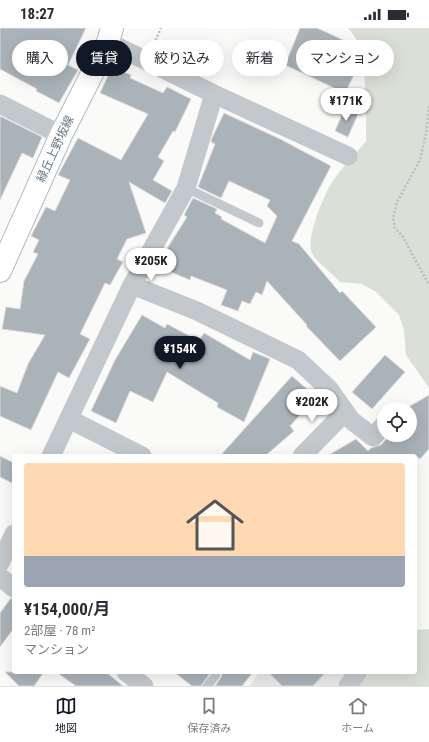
<!DOCTYPE html>
<html lang="ja">
<meta charset="utf-8">
<style>
:root{--surface:#fff;--page:#f7f7f7;--text:#2b2b33;--muted:#7c7c81;--line:#e1e1e2;--accent:#111827}
body{margin:0;font-family:"Roboto Condensed","Noto Sans JP",sans-serif;background:var(--page);color:var(--text);height:100vh;display:flex;flex-direction:column;font-size:15px;white-space:nowrap}
*{box-sizing:border-box;margin:0}
p{font-size:13px;color:var(--muted)}
.icon{flex:none;width:22px;height:22px;fill:none;stroke:currentColor;stroke-width:2;stroke-linecap:round;stroke-linejoin:round}
.map{position:relative;flex:1;overflow:hidden}
.sheet{position:absolute;left:12px;top:426px;width:405px;height:220px;display:flex;flex-direction:column;background:var(--surface);border-radius:4px;box-shadow:0 4px 16px #0002}
.sheet>*{flex:none}
.guide{position:absolute;left:12px;top:12px;width:405px;height:36px;display:flex;gap:8px}
.controls{position:absolute;left:377px;top:374px;display:grid;gap:8px}
.controls a{display:grid;place-items:center;width:40px;height:40px;border-radius:50%;background:var(--surface);box-shadow:0 4px 16px #0002;font-size:20px}
.price{position:absolute;translate:-50% -34px;padding:0 9px;border-radius:14px;background:#fff;color:#222;font-size:13px;line-height:26px;filter:drop-shadow(0 1px 2px #0008)}
.price::after{content:'';position:absolute;left:50%;top:24px;width:12px;height:9px;margin-left:-6px;background:inherit;clip-path:polygon(0 0,100% 0,50% 100%)}
.price.current{background:var(--accent);color:#fff}
ul{padding:0;list-style:none}
li{display:grid;align-content:center;gap:8px;height:212px;padding:0 12px}
li+li{border-top:1px solid var(--line)}
li span{display:grid;place-items:center;height:124px;border-radius:4px;color:#555}
li>.icon{margin-inline-start:auto}
span .icon{width:72px;height:72px;fill:#fffc;stroke-width:1}
li b{font-size:17px}
.tag{padding:0 14px;border-radius:18px;background:var(--surface);box-shadow:0 4px 16px #0002;font-size:14px;line-height:36px}
.tag.current{background:var(--accent);color:#fff}
.status{display:flex;justify-content:space-between;align-items:center;height:28px;padding:0 20px;background:var(--surface);direction:ltr}
.status svg{height:11px;fill:currentColor}
.tabs{display:flex;justify-content:space-around;align-items:center;height:56px;border-top:1px solid var(--line);background:var(--surface);font-size:11px;color:var(--muted)}
.tabs a{display:grid;justify-items:center;gap:2px}
.tabs .current{color:var(--accent)}
.map>svg:first-child{display:block}
.built{fill:#e8e9e9}
.green{fill:#dadfd7}
.building{fill:#aab3b9;stroke:#dcdcda}
.lines{fill:none;stroke-linecap:round;stroke-linejoin:round}
.secondary-casing{stroke:#b3babf;stroke-width:24}
.path{stroke:#bbbfc2;stroke-width:2.5;stroke-dasharray:2 2;stroke-linecap:butt}
.lane{stroke:#c3c8cc;stroke-width:9}
.street{stroke:#c3c8cc;stroke-width:19}
.secondary{stroke:#fff;stroke-width:22}
.labels{text-anchor:middle;stroke-width:4;stroke-linejoin:round;paint-order:stroke}
.street-label{font-size:12px;fill:#657683;stroke:#fff}
</style>
<div class="status"><b>18:27</b><svg viewBox="0 0 49 12"><path d="M0 12V9h3v3zM5 12V6h3v6zM10 12V3h3v9zM15 12V0h3v12zM26 1h20v11H26zM47 4h2v5h-2z"/></svg></div>
<div class="map">
<svg width="429" height="658" viewBox="0 0 429 658">
<rect width="100%" height="100%" fill="#fafaf8"/>
<path class="built" d="M259,644H350L339,658H250Z"/>
<path class="green" d="M348,0H429V360L406,327L404,302L399,287L376,264L362,256L340,254C333,246 316,234 312,225C305,212 324,167 331,156C341,140 355,127 366,113C366,87 367,36 357,13C355,8 351,4 348,0Z
M429,601V658H360L370,644H415V602Z"/>
<path class="building" d="M0,0H86L68,37L78,42L59,75L36,63L37,61L0,41Z
M300,0H317L354,17L344,38L356,43L345,65L285,37Z
M112,39L131,47L130,50L163,65L167,59L191,71L175,104L173,103L158,129L164,133L153,152L172,163L165,175L129,154L146,205L127,211L117,231L123,234L110,257L105,255L80,306L90,311L69,350L58,344L31,402L0,388V358L17,365L28,336L45,307L2,301L6,279L20,281L24,253L38,226L33,224L39,212L31,208L46,179L55,183L70,152L58,147L78,110L121,132L148,86L100,65Z
M345,80L358,86L348,109L335,103Z
M224,85L280,111L331,138L292,213L299,216L340,265L342,263L376,299L340,333L306,298L307,297L267,253L262,267L256,264L250,276L242,273L238,283L221,277L227,262L191,248L190,252L159,239L168,219L187,189L184,187L193,170L217,181L215,185L222,189L221,191L265,215L277,188L267,178L270,172L229,153L221,170L198,159L215,116L211,114L212,110Z
M0,88L42,109L33,130L22,125L0,172Z
M142,287L165,300L167,296L199,313L204,305L250,332L253,324L270,331L244,394L217,379L218,375L167,344L153,374L130,363L116,395L91,383L115,332Z
M385,327L405,344L372,381L352,364Z
M292,348L316,369L290,398L294,403L265,428H220Z
M429,367V421L420,431L416,428H327L356,411L368,423L371,420L381,417L390,407H410V381H405Z
M0,428L14,435V456L0,449Z
M11,570L14,571V600L0,619V585Z
M5,644H44L34,658H19Z
M56,644H106L123,658H76Z
M174,644H211L201,658H192Z
M221,644H253L242,658H215L222,648Z
M268,644H326L313,658H282Z"/>
<g class="lines">
<g class="secondary-casing">
<path id="secondary" d="M0,243L61,107L108,14L112,0"/>
</g>
<path class="path" d="M154,16L161,0
M429,78L426,106L420,132L397,174L393,190L395,200L403,209L429,257"/>
<path class="lane" d="M186,160L259,195
M207,658L216,647"/>
<path class="street" d="M108,14L214,66L348,128
M0,76L61,107
M132,257L197,283L298,332L329,361L351,392L373,409L384,397
M69,391L142,428
M51,428L132,257L186,160L214,66
M302,428L345,384
M0,535L14,506
M0,549L14,560
M126,644L144,658
M348,658L358,644"/>
<use href="#secondary" class="secondary"/>
</g>
<g class="labels">
<g class="street-label">
<text transform="translate(55 121) rotate(-65)" y="4">緑丘上野坂線</text>
</g>
</g>
</svg>
<div class="controls">
<a><svg class="icon" aria-label="locate" viewBox="0 0 24 24"><circle cx="12" cy="12" r="6"/><path d="M12 2v4M12 18v4M2 12h4M18 12h4"/></svg></a>
</div>
<b class="price" style="left:346px;top:94px">¥171K</b>
<b class="price" style="left:151px;top:254px">¥205K</b>
<b class="price current" style="left:180px;top:342px">¥154K</b>
<b class="price" style="left:312px;top:395px">¥202K</b>
<div class="guide">
<a class="tag">購入</a>
<a class="tag current">賃貸</a>
<a class="tag">絞り込み</a>
<a class="tag">新着</a>
<a class="tag">マンション</a>
</div>
<section class="sheet">
<ul>
<li><span style="background:linear-gradient(#ffd9b3 75%,#9aa5b1 0)"><svg class="icon" aria-label="home" viewBox="0 0 24 24"><path d="M3 11l9-7 9 7M6 9v11h12V9"/></svg></span><div><b>¥154,000/月</b><p>2部屋 · 78 m²</p><p>マンション</p></div></li>
</ul>
</section>
</div>
<nav class="tabs">
<a class="current"><svg class="icon" aria-label="map" viewBox="0 0 24 24"><path d="M3 6l6-2 6 2 6-2v14l-6 2-6-2-6 2zM9 4v14M15 6v14"/></svg>地図</a>
<a><svg class="icon" aria-label="saved" viewBox="0 0 24 24"><path d="M7 4h10v16l-5-4-5 4z"/></svg>保存済み</a>
<a><svg class="icon" aria-label="home" viewBox="0 0 24 24"><path d="M3 11l9-7 9 7M6 9v11h12V9"/></svg>ホーム</a>
</nav>
